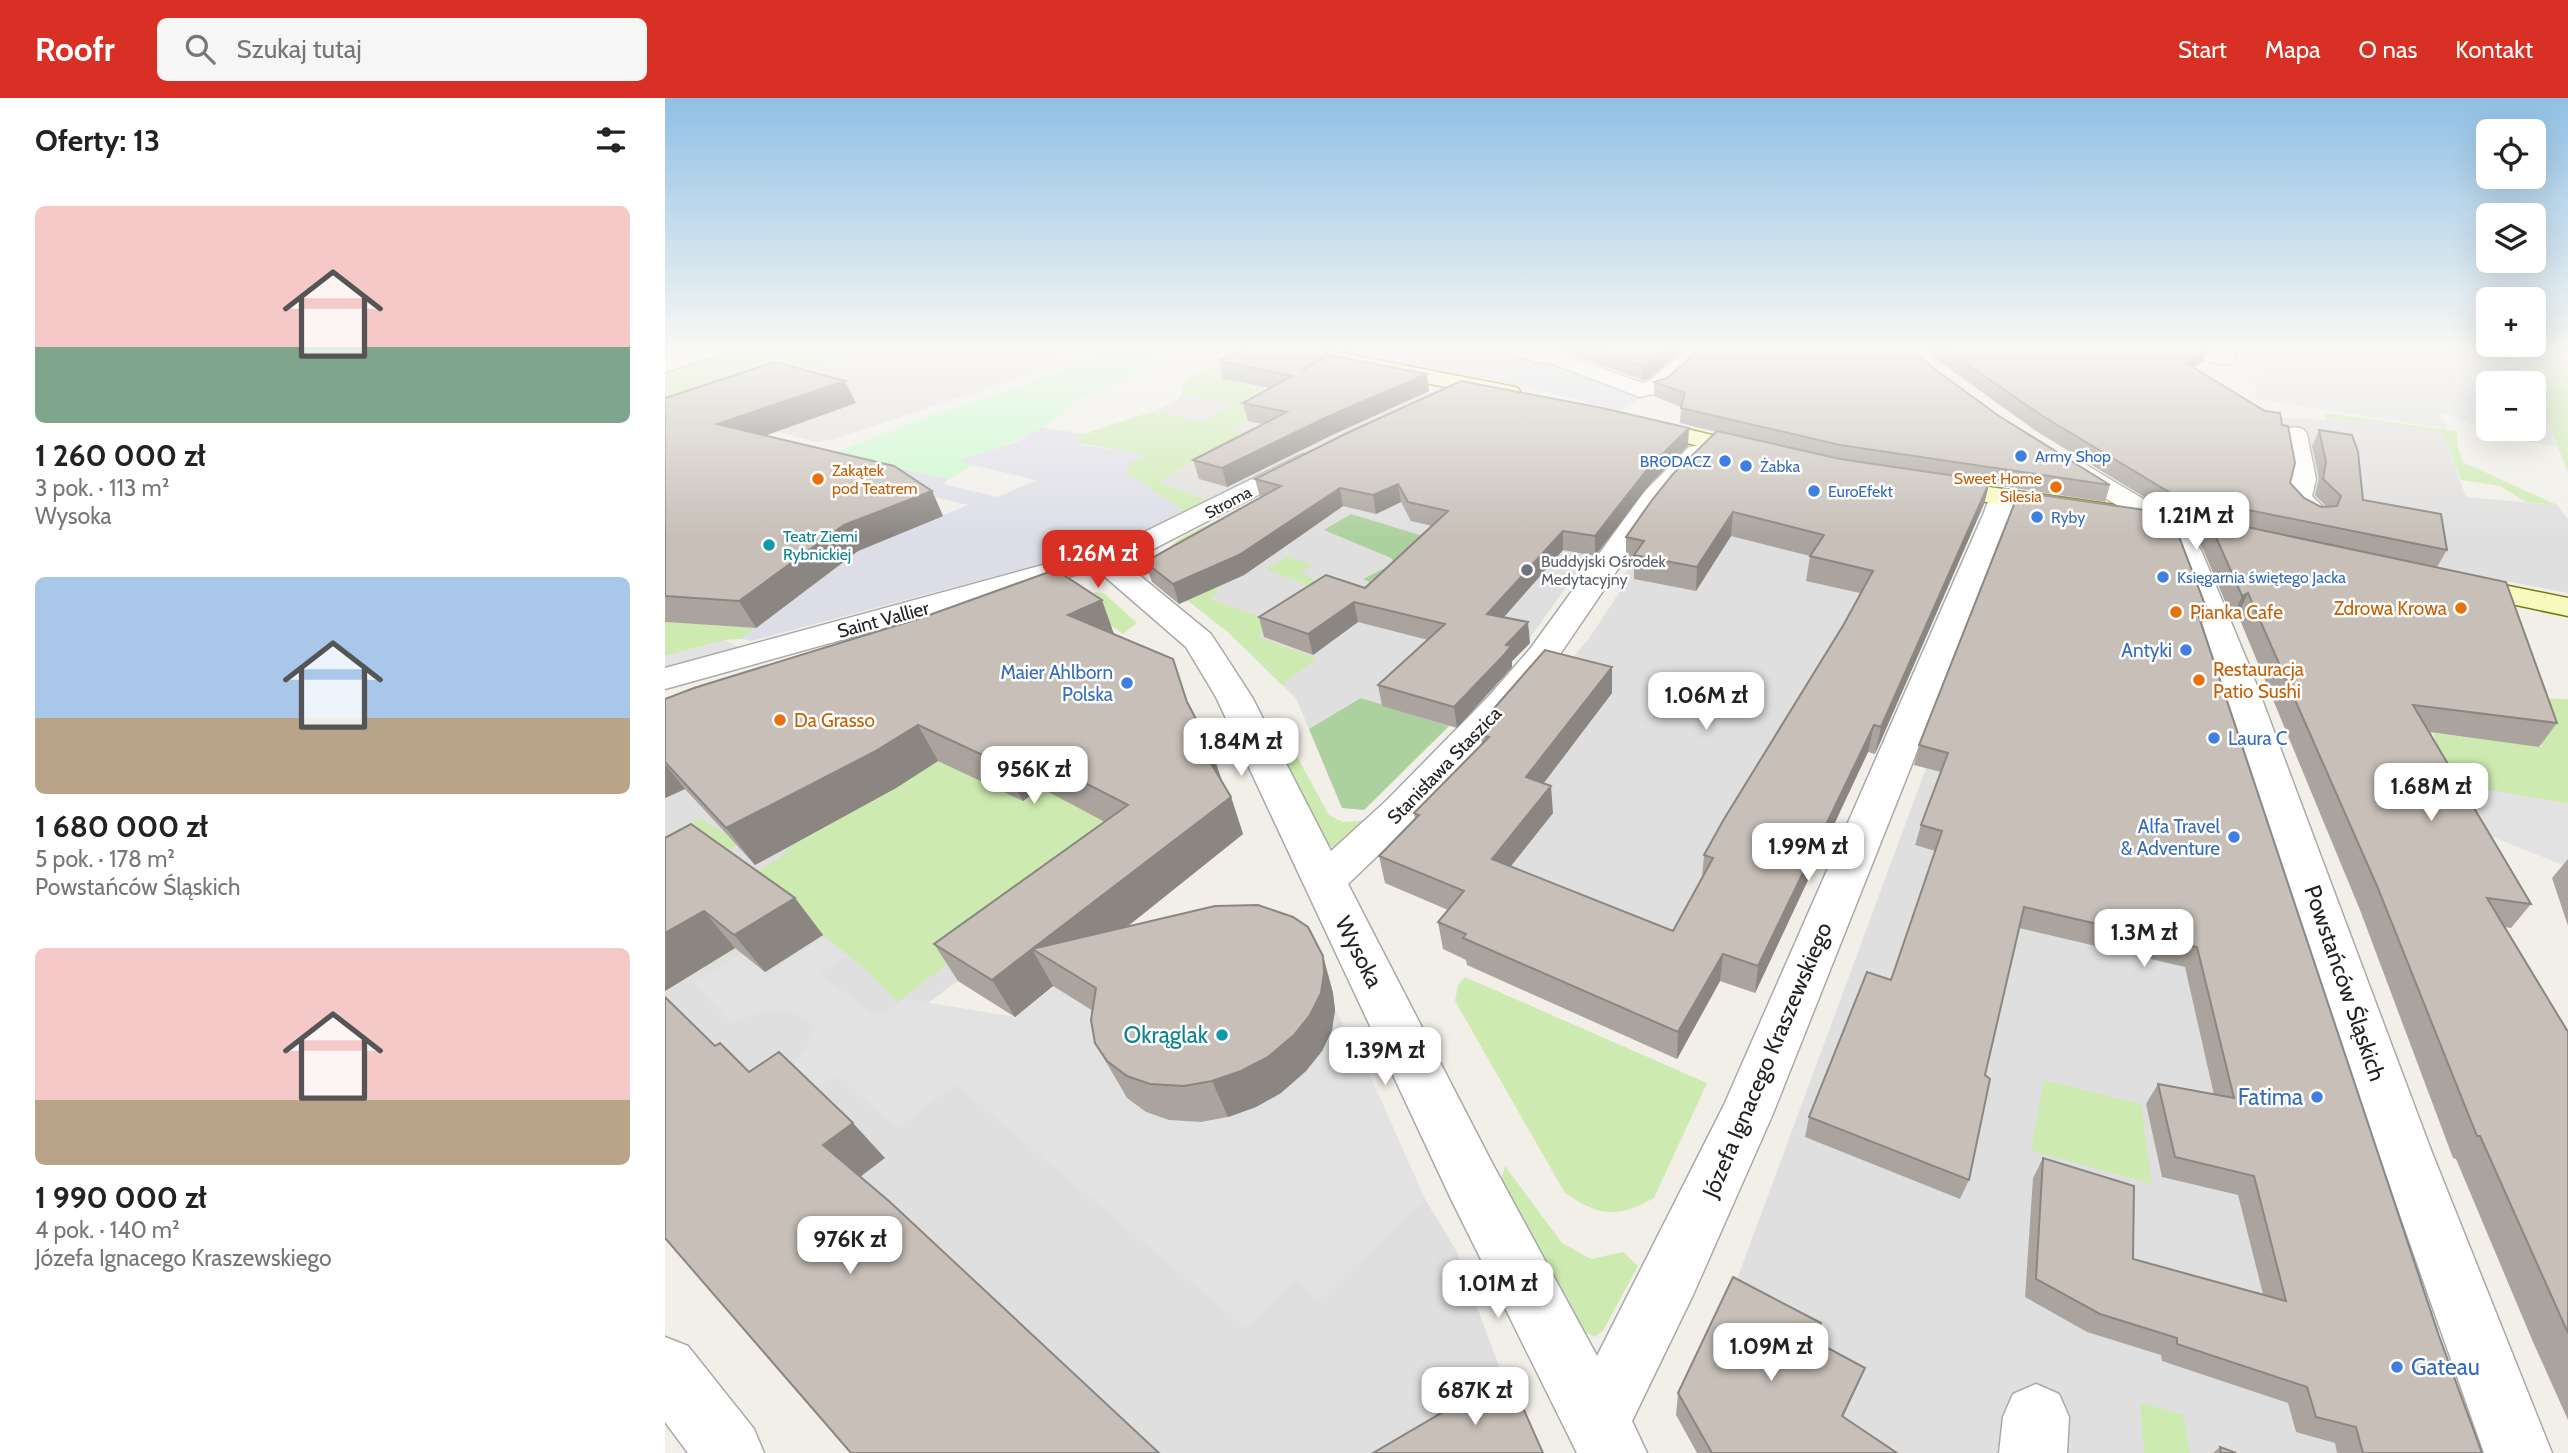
<!DOCTYPE html>
<html lang="pl">
<meta charset="utf-8">
<style>
:root{--surface:#fff;--page:#f6f6f6;--text:#222;--muted:#767676;--accent:#d93025}
body{margin:0;font-family:Cabin,sans-serif;background:var(--page);color:var(--text);height:100vh;display:flex;flex-direction:column;font-size:26px;white-space:nowrap}
*{box-sizing:border-box;margin:0}
p{font-size:23px;color:var(--muted)}
.icon{flex:none;width:38px;height:38px;fill:none;stroke:currentColor;stroke-width:2;stroke-linecap:round;stroke-linejoin:round}
.map{position:relative;flex:1;overflow:hidden}
.side{display:flex;flex-direction:column;background:var(--surface);width:665px}
.side>*{flex:none}
.tools{position:absolute;left:1811px;top:21px;display:grid;gap:14px}
.tools a{display:grid;place-items:center;width:70px;height:70px;border-radius:10px;background:var(--surface);box-shadow:0 7px 28px #0002;font-size:35px}
.price{position:absolute;translate:-50% -60px;padding:0 16px;border-radius:14px;background:#fff;color:#222;font-size:23px;line-height:46px;filter:drop-shadow(0 2px 4px #0008)}
.price::after{content:'';position:absolute;left:50%;top:42px;width:21px;height:16px;margin-left:-10px;background:inherit;clip-path:polygon(0 0,100% 0,50% 100%)}
.price.active{background:var(--accent);color:#fff}
ul{padding:0;list-style:none}
li{display:grid;align-content:center;gap:14px;height:371px;padding:0 35px}
li span{display:grid;place-items:center;height:217px;border-radius:10px;color:#555}
li>.icon{margin-inline-start:auto}
span .icon{width:126px;height:126px;fill:#fffc;stroke-width:1}
li b{font-size:30px}
h2{display:flex;justify-content:space-between;align-items:center;height:84px;padding:0 35px;font-size:30px}
header{display:flex;align-items:center;gap:42px;box-sizing:border-box;height:98px;padding:0 35px;background:var(--accent);color:#fff}
header strong{font-size:33px}
nav{display:flex;gap:38px;margin-inline-start:auto;font-size:24px}
.search{width:490px;height:63px;background:var(--page);display:flex;align-items:center;gap:18px;box-sizing:border-box;padding:0 24px;border-radius:10px;color:var(--muted);font-size:26px}
main{display:flex;flex:1;min-height:0}
.map>svg:first-child{display:block}
.residential{fill:#e0dfdf}
.grass{fill:#cdebb0}
.forest{fill:#add19e}
.park{fill:#c8facc}
.parking{fill:#e2e2e2}
.plaza{fill:#dddde8}
.lines{fill:none;stroke-linecap:round;stroke-linejoin:round}
.street-casing{stroke:#a9a9a9;stroke-width:3}
.secondary-casing{stroke:#707d05;stroke-width:3}
.street{fill:#fff;fill-rule:evenodd}
.secondary{fill:#f7fabf;fill-rule:evenodd}
.wall{fill:#aba49e}
.shaded-wall{fill:#8b8681}
.building{fill:#c7bfb8;stroke:#8b8681;stroke-width:2}
.shop-dot{fill:#3f7fe0;stroke:#fff;stroke-width:2.5}
.food-dot{fill:#e8710a;stroke:#fff;stroke-width:2.5}
.culture-dot{fill:#0f9aa8;stroke:#fff;stroke-width:2.5}
.worship-dot{fill:#6b7280;stroke:#fff;stroke-width:2.5}
.labels{text-anchor:middle;stroke-width:5;stroke-linejoin:round;paint-order:stroke}
.far-shop-label{font-size:16px;fill:#366cbe;stroke:#fff;text-anchor:start}
.far-food-label{font-size:16px;fill:#c56008;stroke:#fff;text-anchor:start}
.far-street-label{font-size:16px;fill:#222;stroke:#fff}
.far-culture-label{font-size:16px;fill:#0d838f;stroke:#fff;text-anchor:start}
.far-worship-label{font-size:16px;fill:#5b616d;stroke:#fff;text-anchor:start}
.food-label{font-size:19px;fill:#c56008;stroke:#fff;text-anchor:start}
.street-label{font-size:19px;fill:#222;stroke:#fff}
.shop-label{font-size:19px;fill:#366cbe;stroke:#fff;text-anchor:end}
.near-street-label{font-size:23px;fill:#222;stroke:#fff}
.near-culture-label{font-size:23px;fill:#0d838f;stroke:#fff;text-anchor:end}
.near-shop-label{font-size:23px;fill:#366cbe;stroke:#fff;text-anchor:end}
</style>
<header>
<strong>Roofr</strong>
<div class="search"><svg class="icon" aria-label="search" viewBox="0 0 24 24"><circle cx="10" cy="10" r="6"/><path d="M15 15l6 6"/></svg>Szukaj tutaj</div>
<nav><a>Start</a><a>Mapa</a><a>O nas</a><a>Kontakt</a></nav>
</header>
<main>
<section class="side">
<h2>Oferty: 13<svg class="icon" aria-label="filters" viewBox="0 0 24 24"><path d="M4 7h16M4 17h16"/><circle cx="9" cy="7" r="2"/><circle cx="15" cy="17" r="2"/></svg></h2>
<ul>
<li><span style="background:linear-gradient(#f6c9c9 65%,#7fa58c 0)"><svg class="icon" aria-label="home" viewBox="0 0 24 24"><path d="M3 11l9-7 9 7M6 9v11h12V9"/></svg></span><div><b>1 260 000 zł</b><p>3 pok. · 113 m²</p><p>Wysoka</p></div></li>
<li><span style="background:linear-gradient(#a9c7e8 65%,#b9a48a 0)"><svg class="icon" aria-label="home" viewBox="0 0 24 24"><path d="M3 11l9-7 9 7M6 9v11h12V9"/></svg></span><div><b>1 680 000 zł</b><p>5 pok. · 178 m²</p><p>Powstańców Śląskich</p></div></li>
<li><span style="background:linear-gradient(#f6c9c9 70%,#b9a48a 0)"><svg class="icon" aria-label="home" viewBox="0 0 24 24"><path d="M3 11l9-7 9 7M6 9v11h12V9"/></svg></span><div><b>1 990 000 zł</b><p>4 pok. · 140 m²</p><p>Józefa Ignacego Kraszewskiego</p></div></li>
</ul>
</section>
<div class="map">
<svg width="1903" height="1355" viewBox="0 0 1903 1355">
<rect width="100%" height="100%" fill="#f2efe9"/>
<path class="residential" d="M204,249L254,257L275,249H375L385,253L392,263L350,281L166,342L150,344L28,310Z
M1255,249H1555L1514,270L1578,318L1712,324L1778,335L1801,399L1892,407L1903,421V495L1773,470Z
M599,261L770,295L549,405L492,384L548,354L533,327L538,324L489,313Z
M753,314L992,363L844,569L699,712L677,710L631,600L564,535L494,480L513,443Z
M1198,389L1213,631L1090,895L1055,883L1012,961L802,867L804,863L778,851L803,820L720,785L889,580L923,542L956,492L951,490L967,464Z
M1356,413L1784,1355H1032L1064,1203Z
M421,549L551,689L578,736L350,919L293,883L221,936L630,1180L652,1203L760,1101L791,1152L848,1306L870,1355H202L0,1123V646Z"/>
<path class="grass" d="M83,249H204L29,309L0,311V275Z
M1853,249H1884L1891,263L1903,270V374Z
M557,268L586,283L579,287L623,300L566,332L579,335L493,384L549,405L525,417L461,374L463,368L477,356L414,345L415,338L419,336L489,313L539,324L569,305L522,297L512,302C518,296 516,293 519,286C525,273 545,271 557,268Z
M1660,315L1792,333L1793,351L1798,364L1892,407L1861,404L1835,388L1796,382L1778,335L1712,324L1661,321Z
M541,427L607,452L500,474L555,493L545,501L611,525L592,539L652,560L617,587L564,535L494,480C501,442 509,445 541,427Z
M624,458L647,467L636,475L661,488L660,494L601,471Z
M431,494L440,496L472,525L458,536L409,502Z
M0,524L91,530L76,541L60,542L0,558Z
M1847,597L1859,600L1903,601V706L1807,689L1784,678L1768,635L1877,649Z
M624,644L664,717L678,724L703,722L675,748L668,750L662,745L613,658Z
M301,645L482,717L232,904L205,875L130,816L18,882L3,866L0,867V739L35,720L77,745L44,763L13,820L122,755L119,752Z
M800,879L1042,985L989,1100C951,1121 934,1118 900,1095L790,903L793,887Z
M1379,982L1476,1006L1487,1086L1366,1053Z
M840,1068L897,1145L926,1161L958,1154L973,1168L938,1233L930,1239L916,1232L833,1093Z
M1475,1304L1518,1317L1525,1355H1479Z"/>
<path class="forest" d="M686,416L771,442L724,494L698,481L730,465L726,460L659,432Z
M696,600L784,628L699,712L677,710L644,631Z"/>
<path class="park" d="M453,249H508L472,271L479,273L409,304C383,335 332,350 294,363L309,367L284,381L165,357L260,319L346,292Z"/>
<path class="parking" d="M1596,249H1853L1869,285H1824L1823,326H1805L1789,318L1774,315L1783,331L1590,301L1592,289L1577,279L1600,277L1586,268L1578,259Z
M1869,286L1892,349L1860,343L1857,336L1833,331H1869Z
M60,542L76,550L0,571V558Z
M1807,689L1903,706V769L1820,736Z
M160,839L183,857L155,876L211,918L241,901L350,919L389,889L453,928L447,959L451,981L462,1000L481,1014L504,1022L536,1024L563,1019L617,995L641,973L657,953L670,912L700,966L760,1101L652,1204L630,1181L581,1230L290,986L232,1031L174,978L144,991L123,973L140,951L149,932L143,922L118,911L87,916L66,925L29,885L77,855L103,876Z"/>
<path class="plaza" d="M660,249H870L986,296L952,312L856,288Z
M376,329L419,336L413,343L418,347L478,356L463,368L461,374L525,417L440,449L86,543L76,541L193,453L303,407L156,372L0,440V429L163,359L212,371L221,368L284,381L277,386L333,399L371,382L292,363L351,344Z"/>
<g class="lines">
<g class="street-casing">
<path id="street" d="M38,249H70L67,253L0,274V261Z
M834,249L884,251L977,285L984,283L1025,249H1048L1000,293L975,299L880,263L873,265L837,253Z
M1494,249H1535L1568,257L1571,261L1568,265L1561,267L1497,253Z
M1630,329L1638,331L1642,336L1651,381L1647,398L1666,417L1662,423C1643,427 1630,415 1620,400L1625,381L1618,336L1622,331Z
M1033,347L1042,349L1045,354L998,405L889,565L849,615L750,722L683,786L826,1063L932,1258L1059,1007L1318,417L1327,393L1336,391L1345,393L1349,399L1346,417L1107,1018L1028,1197L967,1323L982,1355H912L786,1101L551,599L521,549L431,471L0,591V570L455,446L638,356L647,359L651,364L647,369L475,458L457,463L546,536L587,599L666,753L722,702L823,599L865,551L979,394L1024,349Z
M1399,356L1408,359L1490,408L1520,431L1536,452L1586,572L1766,1052L1887,1355H1819L1712,1052L1552,572L1508,454L1471,419L1390,369L1386,364L1390,359Z
M0,1239L23,1248L89,1331L99,1355H23L0,1324Z
M1371,1286L1394,1296L1404,1319L1402,1355H1334L1338,1319L1348,1296Z"/>
</g>
<g class="secondary-casing">
<path id="secondary" d="M602,249H645L845,288L853,290L856,295L853,300L845,302L612,255Z
M971,319L1102,350L1105,355L1102,360L1093,362L963,331L959,326L963,321Z
M1269,381L1484,412L1596,436L1600,442L1596,448L1586,451L1484,428L1260,395L1256,389L1260,383Z
M1795,478L1903,500V518L1784,493L1780,487L1784,481Z"/>
</g>
<use href="#street" class="street"/>
<use href="#secondary" class="secondary"/>
</g>
<path class="wall" d="M660,249H691L685,254Z
M887,249H1021L983,281L977,282Z
M1254,249H1537L1542,250L1537,264L1530,270L1639,400L1656,409L1661,408L1650,397L1654,380L1647,348L1654,332L1698,402L1782,452L1772,469L1892,625L1874,649L1764,634L1866,806L1846,830L1840,829L1903,934V1322L1868,1244L1791,1061L1788,1060L1695,812L1573,517L1567,520L1538,451L1531,441L1539,421L1502,413L1371,333Z
M664,252L665,257L764,293L665,338L562,389L534,381L528,362L598,326L583,323L578,305L605,290L558,281L554,263Z
M1271,272L1334,318L1445,387L1440,404L1324,386L1319,406L1210,656L1203,654L1090,895L1055,883L1012,961L802,867L801,862L778,851L773,824L783,812L720,785L714,758L750,721L749,715L817,646L816,637L826,625L825,615L947,569V595L878,685L888,715L846,768L1008,833L1037,780L1039,757L1179,526L1195,495L1141,483L1145,458L1066,438L1031,493L969,481V465L961,463V439L1051,334L1015,325L1016,309L989,298V284Z
M0,300L191,305L100,338L267,393L278,418L193,453L91,530L0,524Z
M1023,348L985,386L930,458L898,452L839,519L865,545L847,563V569L839,578L792,630L717,608L713,587L763,542L693,524L648,557L599,539L594,519L700,490L767,428L746,423L736,404L711,416L678,408L579,477L514,506L487,484L480,464L596,400L595,399L590,381Z
M1542,512L1537,526L1774,1238L1817,1355H1672L1670,1345L1631,1334L1623,1305L1497,1263L1496,1257L1422,1234L1360,1199L1368,1080L1378,1060L1468,1161L1598,1196L1573,1097L1497,1079L1481,1006L1493,986L1549,997L1520,869L1354,830L1320,977L1304,1082L1295,1101L1140,1039L1144,1019L1226,882L1270,753L1250,747L1256,727L1276,674L1249,667L1254,647Z
M256,520L449,536L522,604L557,682L566,699L578,736L462,829L658,858L668,895L670,912L667,932L657,953L641,973L616,995L591,1009L563,1019L536,1024L504,1022L481,1014L462,1000L430,945L428,913L388,888L350,919L293,883L269,846L440,724L376,690L358,703L273,663L231,690L90,767L20,691L0,700V601Z
M0,740L130,800L158,837L100,874L70,850L0,893Z
M1903,761V828L1887,780Z
M1150,1243L1200,1270L1178,1319L1232,1355H1032L1011,1317L1013,1295Z
M1555,1349L1571,1355H1548Z"/>
<path class="shaded-wall" d="M684,249H691L685,254Z
M1004,249H1021L983,281L977,282V268Z
M1542,250L1537,264L1516,279L1521,265Z
M664,252L667,269L637,273Z
M762,276L764,293L665,338L562,389L557,370L662,319Z
M180,283L191,305L65,350L52,326Z
M1024,330L1023,348L985,386L930,458V438L985,368Z
M1325,383L1319,406L1210,656L1216,629Z
M733,386L736,404L711,416L708,397Z
M675,390L678,408L579,477L514,506L508,486Z
M267,393L278,418L193,453L91,530L74,503L179,427Z
M1068,414L1066,438L1031,493L1032,469Z
M898,433V452L824,536L822,516Z
M1583,495L1573,517L1567,520L1577,498Z
M437,502L449,536L403,517Z
M689,504L693,524L648,557L643,536Z
M1542,512L1534,531L1533,516Z
M863,524L865,545L847,563V569L839,578L792,630L789,609L841,547Z
M947,569V595L863,706L861,679Z
M253,627L273,663L231,690L90,767L61,730Z
M1209,627L1203,654L1090,895L1093,868Z
M545,647L557,683L538,652Z
M358,653L376,690L358,703L339,667Z
M0,666L20,691L0,700Z
M886,688L888,715L830,788L827,761Z
M566,699L578,736L405,874L367,851Z
M130,800L158,837L100,874L69,837Z
M39,813L70,850L0,893V835Z
M367,851L388,888L350,919L327,882Z
M1058,856L1055,883L1012,961L1013,934Z
M658,858L668,895L670,912L667,932L657,953L641,973L616,995L591,1009L563,1019L547,983Z
M188,1025L220,1060L191,1082L158,1047Z
M1156,1225L1148,1248V1242Z
M1200,1270L1190,1293L1168,1339L1177,1318Z"/>
<path class="building" d="M584,249H652L664,252L637,273L665,257L762,276L662,319L557,370L528,362L622,314L578,305L627,278L554,263Z
M925,249H1004L983,266L977,268Z
M1037,249H1243L1271,272L1334,318L1445,387L1175,347L1016,310L1020,295L989,284L1002,280Z
M1277,249H1537L1542,250L1521,265L1600,313L1615,315L1617,327L1623,328L1630,365L1625,385L1639,400L1656,409L1672,408L1676,398L1658,381L1661,364L1654,332L1687,337L1693,354L1698,402L1776,416L1782,452L1509,397L1376,317Z
M110,264L180,283L52,326L229,368L267,393L179,427L74,503L0,498V300Z
M796,283L937,310L1024,330L985,368L930,438L898,433L822,516L863,524L841,547L846,548L838,558L789,609L713,587L780,526L689,504L643,536L594,519L661,477L700,490L783,413L743,404L733,386L708,397L675,390L574,457L508,486L480,464L616,388L590,381L682,335Z
M1052,333L1175,361L1325,383L1216,629L1209,627L1093,868L1058,856L1013,934L798,840L801,836L773,824L799,793L714,758L754,717L749,715L824,639L816,637L833,617L825,615L880,552L947,569L861,679L886,688L827,761L1008,833L1048,760L1039,757L1059,721L1179,526L1208,473L1145,458L1159,437L1068,414L1032,469L969,457L979,443L961,439L987,402L1008,376Z
M1354,394L1487,413L1513,436L1542,512L1533,516L1774,1238L1817,1355H1698L1691,1329L1651,1319L1642,1289L1512,1246V1240L1435,1216L1371,1181L1378,1060L1469,1088L1468,1161L1621,1203L1589,1078L1510,1059L1493,986L1569,1000L1532,849L1359,809L1320,977L1325,981L1304,1082L1144,1019L1202,874L1226,882L1277,733L1256,727L1283,655L1254,647Z
M1539,420L1841,484L1892,625L1748,607L1866,806L1822,800L1903,934V1235L1815,1038H1812L1712,788L1583,495L1577,498L1547,430Z
M384,474H394L437,502L403,517L508,561L522,604L545,647L538,652L566,699L367,851L550,808L593,807L628,819L643,829L658,858L659,875L656,895L645,917L629,937L603,959L576,973L547,983L519,988L485,986L462,978L442,963L430,945L426,922L431,890L367,851L327,882L269,846L463,707L358,653L339,667L253,627L209,654L61,730L0,664V601L29,590L256,520Z
M26,726L130,800L69,837L39,813L0,835V740Z
M0,899L50,948L55,945L84,974L114,954L188,1025L158,1047L225,1104L494,1355H186L0,1140Z
M1068,1179L1156,1225L1148,1242L1200,1270L1177,1318L1232,1355H1047L1013,1295Z
M843,1276L878,1355H708Z
M1555,1349L1571,1355H1556Z"/>
<linearGradient id="sky" x2="0" y2="1"><stop stop-color="#8fc0e4"/><stop offset="0.57" stop-color="#f9f8f5"/><stop offset="1" stop-color="#f9f8f5" stop-opacity="0"/></linearGradient>
<rect width="1903" height="439" fill="url(#sky)"/>
<g class="shop-dot">
<circle cx="1356" cy="358" r="7"/>
<circle cx="1060" cy="363" r="7"/>
<circle cx="1081" cy="368" r="7"/>
<circle cx="1149" cy="393" r="7"/>
<circle cx="1372" cy="419" r="7"/>
<circle cx="1498" cy="479" r="7"/>
<circle cx="1521" cy="552" r="7"/>
<circle cx="462" cy="585" r="7"/>
<circle cx="1549" cy="640" r="7"/>
<circle cx="1569" cy="739" r="7"/>
<circle cx="1652" cy="999" r="7"/>
<circle cx="1732" cy="1269" r="7"/>
</g>
<g class="food-dot">
<circle cx="153" cy="381" r="7"/>
<circle cx="1391" cy="389" r="7"/>
<circle cx="1796" cy="510" r="7"/>
<circle cx="1511" cy="514" r="7"/>
<circle cx="1534" cy="582" r="7"/>
<circle cx="115" cy="622" r="7"/>
</g>
<g class="culture-dot">
<circle cx="104" cy="447" r="7"/>
<circle cx="557" cy="937" r="7"/>
</g>
<circle class="worship-dot" cx="862" cy="472" r="7"/>
<g class="labels">
<g class="far-shop-label">
<text x="1370" y="364">Army Shop</text>
<text x="1046" y="369" text-anchor="end">BRODACZ</text>
<text x="1095" y="374">Żabka</text>
<text x="1163" y="399">EuroEfekt</text>
<text x="1386" y="425">Ryby</text>
<text x="1512" y="485">Księgarnia świętego Jacka</text>
</g>
<g class="far-food-label">
<text x="167" y="378">Zakątek<tspan x="167" dy="18">pod Teatrem</tspan></text>
<text x="1377" y="386" text-anchor="end">Sweet Home<tspan x="1377" dy="18">Silesia</tspan></text>
</g>
<g class="far-street-label">
<text transform="translate(563 404) rotate(-28)" y="6">Stroma</text>
</g>
<g class="far-culture-label">
<text x="118" y="444">Teatr Ziemi<tspan x="118" dy="18">Rybnickiej</tspan></text>
</g>
<g class="far-worship-label">
<text x="876" y="469">Buddyjski Ośrodek<tspan x="876" dy="18">Medytacyjny</tspan></text>
</g>
<g class="food-label">
<text x="1782" y="517" text-anchor="end">Zdrowa Krowa</text>
<text x="1525" y="521">Pianka Cafe</text>
<text x="1548" y="578">Restauracja<tspan x="1548" dy="22">Patio Sushi</tspan></text>
<text x="129" y="629">Da Grasso</text>
</g>
<g class="street-label">
<text transform="translate(218 521) rotate(-15)" y="7">Saint Vallier</text>
<text transform="translate(779 667) rotate(-46)" y="7">Stanisława Staszica</text>
</g>
<g class="shop-label">
<text x="1507" y="559">Antyki</text>
<text x="448" y="581">Maier Ahlborn<tspan x="448" dy="22">Polska</tspan></text>
<text x="1563" y="647" text-anchor="start">Laura C</text>
<text x="1555" y="735">Alfa Travel<tspan x="1555" dy="22">&amp; Adventure</tspan></text>
</g>
<g class="near-street-label">
<text transform="translate(694 854) rotate(63)" y="8">Wysoka</text>
<text transform="translate(1680 885) rotate(71)" y="8">Powstańców Śląskich</text>
<text transform="translate(1102 962) rotate(-67)" y="8">Józefa Ignacego Kraszewskiego</text>
</g>
<g class="near-culture-label">
<text x="543" y="945">Okrąglak</text>
</g>
<g class="near-shop-label">
<text x="1638" y="1007">Fatima</text>
<text x="1746" y="1277" text-anchor="start">Gateau</text>
</g>
</g>
</svg>
<div class="tools">
<a><svg class="icon" aria-label="locate" viewBox="0 0 24 24"><circle cx="12" cy="12" r="6"/><path d="M12 2v4M12 18v4M2 12h4M18 12h4"/></svg></a>
<a><svg class="icon" aria-label="layers" viewBox="0 0 24 24"><path d="M12 4l9 5-9 5-9-5zM3 14l9 5 9-5"/></svg></a>
<a>+</a>
<a>−</a>
</div>
<b class="price" style="left:1531px;top:454px">1.21M zł</b>
<b class="price active" style="left:433px;top:492px">1.26M zł</b>
<b class="price" style="left:1041px;top:634px">1.06M zł</b>
<b class="price" style="left:576px;top:680px">1.84M zł</b>
<b class="price" style="left:369px;top:708px">956K zł</b>
<b class="price" style="left:1766px;top:725px">1.68M zł</b>
<b class="price" style="left:1143px;top:785px">1.99M zł</b>
<b class="price" style="left:1479px;top:871px">1.3M zł</b>
<b class="price" style="left:720px;top:989px">1.39M zł</b>
<b class="price" style="left:185px;top:1178px">976K zł</b>
<b class="price" style="left:833px;top:1222px">1.01M zł</b>
<b class="price" style="left:1106px;top:1285px">1.09M zł</b>
<b class="price" style="left:810px;top:1329px">687K zł</b>
</div>
</main>
